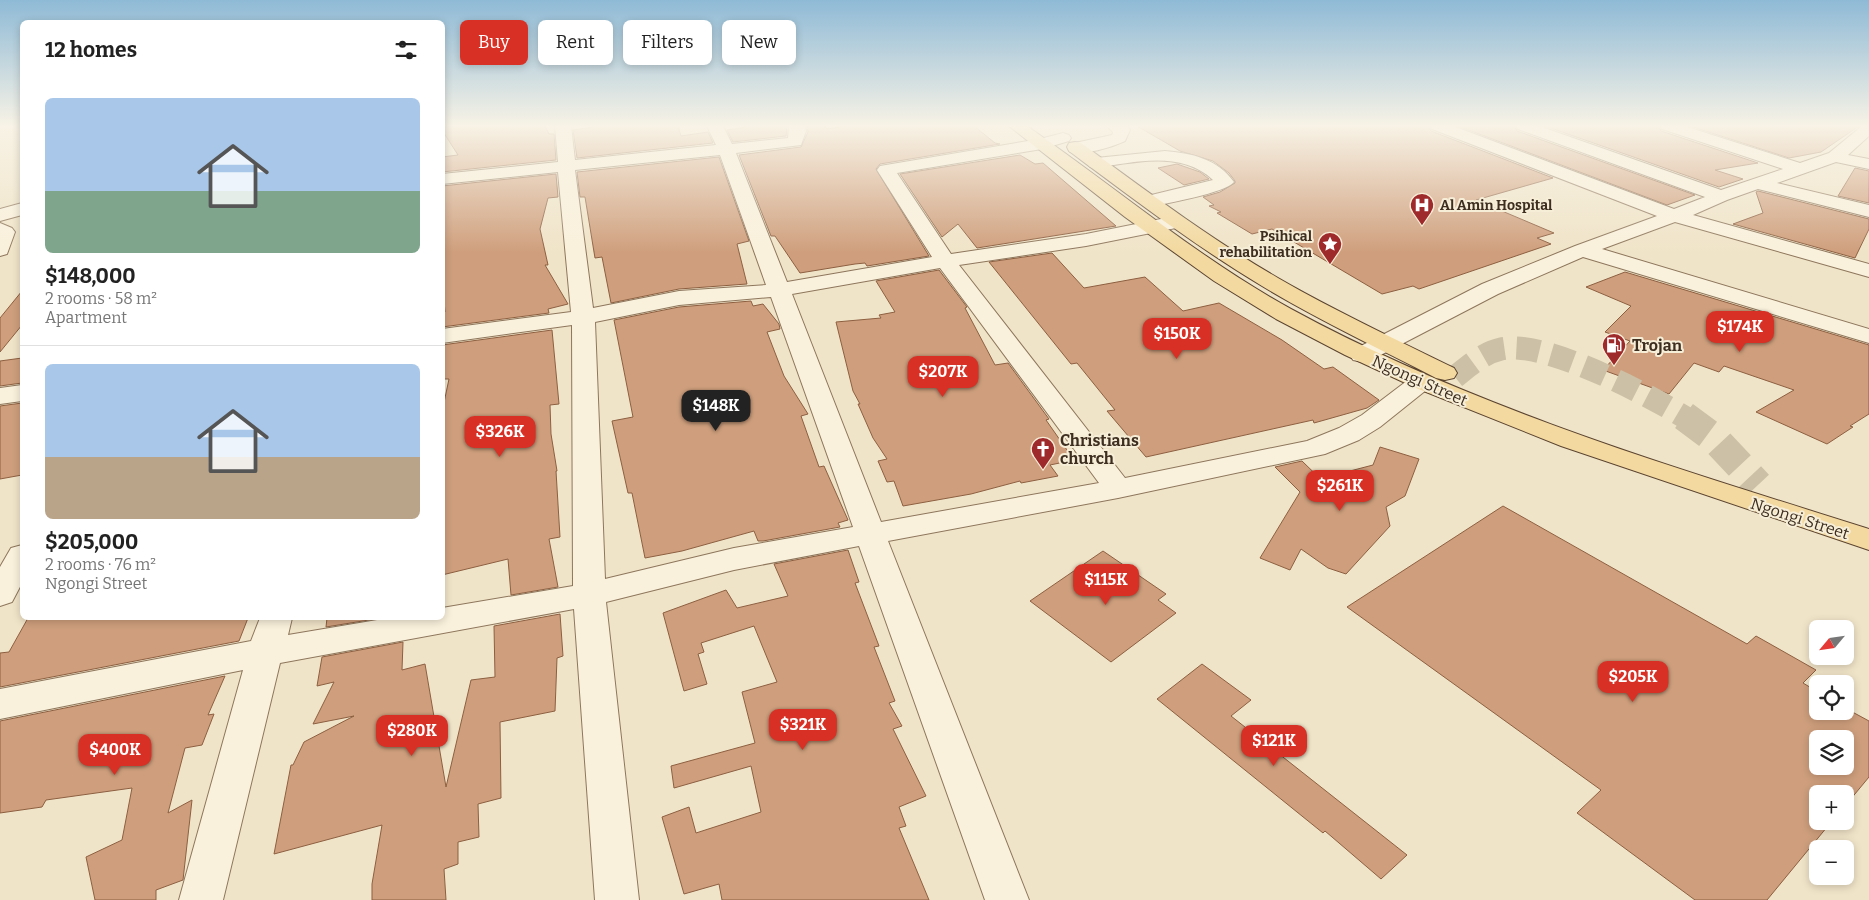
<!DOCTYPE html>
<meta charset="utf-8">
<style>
:root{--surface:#fff;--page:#f2f2f2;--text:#222;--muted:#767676;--line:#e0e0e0;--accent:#d93025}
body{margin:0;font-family:Bitter,serif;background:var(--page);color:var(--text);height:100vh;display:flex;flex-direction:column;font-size:19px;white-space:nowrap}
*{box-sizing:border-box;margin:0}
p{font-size:16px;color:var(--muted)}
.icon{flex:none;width:28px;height:28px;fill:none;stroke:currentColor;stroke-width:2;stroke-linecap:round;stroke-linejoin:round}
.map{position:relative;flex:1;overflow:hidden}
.details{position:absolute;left:20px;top:20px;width:425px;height:600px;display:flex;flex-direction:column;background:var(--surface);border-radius:8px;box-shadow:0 2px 8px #0003}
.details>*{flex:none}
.top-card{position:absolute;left:460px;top:20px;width:475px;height:45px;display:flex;gap:10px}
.needle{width:32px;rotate:241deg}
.tools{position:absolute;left:1809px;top:620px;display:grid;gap:10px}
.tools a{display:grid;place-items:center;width:45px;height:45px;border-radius:8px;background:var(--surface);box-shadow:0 2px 8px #0003;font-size:25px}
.price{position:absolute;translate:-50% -42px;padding:0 11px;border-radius:10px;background:var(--accent);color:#fff;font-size:16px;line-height:32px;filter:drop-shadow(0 1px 2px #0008)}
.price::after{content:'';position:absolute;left:50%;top:30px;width:15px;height:11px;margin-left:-8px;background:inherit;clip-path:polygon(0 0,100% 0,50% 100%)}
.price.on{background:#222;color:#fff}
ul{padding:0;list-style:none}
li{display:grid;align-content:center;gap:10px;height:265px;padding:0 25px}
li+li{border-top:1px solid var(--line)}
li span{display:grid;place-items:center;height:155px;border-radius:8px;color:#555}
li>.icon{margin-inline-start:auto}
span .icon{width:90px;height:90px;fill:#fffc;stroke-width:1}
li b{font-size:21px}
h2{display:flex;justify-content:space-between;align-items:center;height:60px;padding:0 25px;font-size:21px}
.pill{padding:0 18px;border-radius:8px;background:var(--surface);box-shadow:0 2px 8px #0003;font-size:18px;line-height:45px}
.pill.on{background:var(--accent);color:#fff}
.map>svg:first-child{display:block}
.building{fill:#cf9f7d;stroke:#8d5f41;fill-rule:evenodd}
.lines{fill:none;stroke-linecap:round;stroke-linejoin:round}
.minor-tunnel-far1{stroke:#ccc0a6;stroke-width:23;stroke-dasharray:23 12;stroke-linecap:butt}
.minor-tunnel{stroke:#ccc0a6;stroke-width:30;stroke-dasharray:30 15;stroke-linecap:butt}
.minor-casing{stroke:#8d765c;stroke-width:2}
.major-casing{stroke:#5b4430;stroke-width:2}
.minor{fill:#faf1dc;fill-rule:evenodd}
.major{fill:#f3d9a0;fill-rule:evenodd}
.labels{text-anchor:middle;stroke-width:4;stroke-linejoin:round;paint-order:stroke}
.far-poi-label{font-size:14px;font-weight:bold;fill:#3d2e20;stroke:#f7eed8;text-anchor:start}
.poi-label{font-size:16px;font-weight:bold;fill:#3d2e20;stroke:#f7eed8;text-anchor:start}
.street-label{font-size:16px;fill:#3d2e20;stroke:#f7eed8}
</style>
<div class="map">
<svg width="1869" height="900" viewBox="0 0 1869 900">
<rect width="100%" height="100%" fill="#f0e4c8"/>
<path class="building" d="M442,126H545L549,134H554L556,160L442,172V157L458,155L442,130Z
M601,126H678L681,136L708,132L713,143L577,158L573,130Z
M753,126H787L786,136L733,142L727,130Z
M807,126H825L827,129L846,126H974L995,143L1000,144L880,164L876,169L929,256L867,266L865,263L855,264L800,273L775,236H771L739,155L801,147L808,132Z
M1137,126H1428L1431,131L1553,178L1476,200L1554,233L1537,238L1551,244L1419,289L1413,286L1382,294L1272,229L1252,234L1217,213L1221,212L1209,206L1214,205L1203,197L1220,192L1235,183V181L1229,173L1213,161L1180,151Z
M1458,126H1514L1517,131L1695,195L1667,205Z
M1545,126H1658L1661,131L1758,163L1715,170L1743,179L1719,187Z
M1690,126H1859L1821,152L1789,158Z
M1020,155L1035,164L1043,163L1116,226L977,248L958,224L942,237L900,174Z
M719,157L749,241L737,244L747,284L679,289L611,303L602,257L595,258L585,197H580L577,172Z
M1177,164L1200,172L1209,179L1184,185L1158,168Z
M1855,168L1869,171V203L1838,196Z
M556,174L558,197L548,198L540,229L548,265H545L568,304L548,309L549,313L442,327V313L445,312L442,279V186Z
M1758,191L1869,219V229L1855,258L1733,224L1763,213L1756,192Z
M1052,253L1084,288L1145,277L1183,311L1219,303L1282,340L1324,369L1333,367L1379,400L1367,408L1314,423L1313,420L1146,457L1107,411L1115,410L1077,363L1071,364L989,262Z
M939,270L967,307L965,308L995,365L1008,363L1049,419L1046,420L1074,460L1050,465L1058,476L1021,483L1020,481L971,494L903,506L894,481L887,482L878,461L887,459L873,438L858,404H860L853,391L836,322L881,318L879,315L895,312L876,281Z
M1625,272L1869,345V414L1850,426L1853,427L1827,444L1756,412L1794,390L1724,366L1719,372L1694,363L1669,394L1603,370L1630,341L1605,332L1631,306L1586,287Z
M22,291V325L0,352V318Z
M751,301L753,306L763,304L779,324L780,329L767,332L784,376L808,414L801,416L819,467L824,466L848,520L838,523L840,527L763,541H758L754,531L682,551L645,558L632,493H628L612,421L633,417L614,320L679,307Z
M552,330L559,404L550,405L551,434L557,471H556L560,537L549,539L558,587L511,595L508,559L442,575V412L449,379H442V345Z
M22,358V383L0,386V361Z
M22,403V475L0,479V406Z
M1380,447L1419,459L1405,496L1386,507L1390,526L1346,574L1328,568L1301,549L1290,570L1260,558L1300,492L1275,467L1302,461L1338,496L1350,471L1373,465Z
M1503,506L1747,644L1756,636L1816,670L1803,683L1818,692V711H1845V708L1869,721V777L1845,806V794H1818V821H1832L1767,900H1695L1577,813L1601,790L1347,607ZM1818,739H1845V766H1818Z
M848,550L859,582L855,583L879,646L874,647L895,701L889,703L902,726L893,729L926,796L899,807L906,826L899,828L929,900H722L719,884L684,894L662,817L689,807L696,833L761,812L751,766L674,788L671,766L755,743L742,692L777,682L754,626L701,643L704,652L698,654L707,684L684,691L663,613L726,590L737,608L788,596L774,564Z
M1103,551L1166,594L1158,600L1176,613L1111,662L1030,601Z
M560,614L563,656L557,658L555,711L500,722L501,798L478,804L479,837L458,842V864L444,869L446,900H372V884L382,825L274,854L291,765H293L304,742L354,716L313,724L334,682L317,686L322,657L403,642L402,670L425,664L446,787L471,680L495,677L494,626Z
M28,618H248L239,641L0,687V653L9,652Z
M327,618H381L326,627Z
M1202,664L1251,700L1231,716L1407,855L1381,879L1325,831L1323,833L1157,699Z
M225,676L208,715L214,714L202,745L185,748L168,813L192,800L183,880L156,890V900H95L86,857L122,840L132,788L46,800L42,807L0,813V721Z"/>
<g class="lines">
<path class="minor-tunnel-far1" d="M1455,377C1469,366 1483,353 1501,349C1543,339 1649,395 1686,418"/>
<path class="minor-tunnel" d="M1684,416L1715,439L1758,485"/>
<g class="minor-casing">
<path id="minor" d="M555,126H571L575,160L716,145L707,126H723L732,144L788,138L789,126H805L806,131L801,145L736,153L787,282L932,257L877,170L880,166L1040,139L1063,133L1069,135L1071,138L1069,141L1042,149L897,173L951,254L1086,234L1176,216L1183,218L1186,222L1183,226L1176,228L1086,246L959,265L1125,478L1307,441L1339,428L1362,415L1412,377L1421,374L1430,377L1434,382L1430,387L1380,427L1359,440L1325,454L1118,498L888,541L1029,900H985L859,546L734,570L606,602L639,900H595L574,609L280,663L223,900H179L243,670L0,719V689L251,641L260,618H292L288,635L389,618H442V608L573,586L572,325L442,343V329L571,312L558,172L442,184V174L558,162ZM720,155L766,285L679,291L593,308L575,170ZM940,268L1099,483L881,522L792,294ZM771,297L853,527L734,548L605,579L595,322L679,305Z
M1107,126L1128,127L1130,130L1125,141C1110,148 1086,155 1070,152L1068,148L1070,144L1112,135L1113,132Z
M1430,126H1453L1674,209L1705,197L1518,129L1516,126H1539L1721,190L1783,169L1662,129L1660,126H1684L1800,163L1829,153L1862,126H1869V136L1848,155L1869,159V169L1836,162L1777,183L1869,205V217L1758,189L1727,200L1693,215L1869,264V277L1675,222L1602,249L1869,329V343L1583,257L1498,294L1371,360L1362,362L1353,360L1350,355L1353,350L1482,284L1575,246L1657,216L1432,129Z
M1165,151C1191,153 1218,159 1234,182C1226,193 1166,203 1150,207L1143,205L1141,201L1143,197L1213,180C1182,150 1134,162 1096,168L1090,167L1087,163L1090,159L1096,158Z
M22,203V215L0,221V209Z
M0,223L12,228L15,232L7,254L0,256Z
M22,385V401L0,404V388Z
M22,545V583L12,602L0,606V567L11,548Z"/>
</g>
<g class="major-casing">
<path id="major" d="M1009,126H1027C1115,187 1197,257 1291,309C1473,408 1673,467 1869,529V550L1561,446L1416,388L1345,355L1276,319L1214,281L1125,217Z
M1075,142L1081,143C1145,190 1209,238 1278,278C1335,311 1395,339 1454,368L1457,373L1454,378L1445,380L1436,378C1378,348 1318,320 1262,286C1194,245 1132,198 1069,151L1067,147L1069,143Z"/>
</g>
<use href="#minor" class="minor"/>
<use href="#major" class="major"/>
</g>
<linearGradient id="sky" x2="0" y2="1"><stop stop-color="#8fbad6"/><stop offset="0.5" stop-color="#f8f3e6"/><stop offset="1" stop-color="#f8f3e6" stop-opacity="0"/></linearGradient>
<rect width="1869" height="252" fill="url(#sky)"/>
<defs>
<g id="hospital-pin" transform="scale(1.25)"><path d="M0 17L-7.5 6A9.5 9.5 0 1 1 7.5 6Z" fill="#9e2a2b" stroke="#f7eed8"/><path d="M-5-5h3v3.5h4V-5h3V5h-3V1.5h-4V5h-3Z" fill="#fff"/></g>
<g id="sight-pin" transform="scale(1.25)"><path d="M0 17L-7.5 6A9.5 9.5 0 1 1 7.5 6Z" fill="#9e2a2b" stroke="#f7eed8"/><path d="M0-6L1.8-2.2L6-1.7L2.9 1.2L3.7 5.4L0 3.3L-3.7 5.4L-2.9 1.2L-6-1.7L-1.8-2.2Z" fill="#fff"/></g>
<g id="fuel-pin" transform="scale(1.25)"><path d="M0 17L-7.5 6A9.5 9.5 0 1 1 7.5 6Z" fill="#9e2a2b" stroke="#f7eed8"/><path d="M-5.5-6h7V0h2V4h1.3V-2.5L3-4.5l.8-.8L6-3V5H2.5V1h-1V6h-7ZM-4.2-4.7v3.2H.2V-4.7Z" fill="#fff"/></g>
<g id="church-pin" transform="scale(1.25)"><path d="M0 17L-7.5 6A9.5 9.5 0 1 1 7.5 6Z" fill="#9e2a2b" stroke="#f7eed8"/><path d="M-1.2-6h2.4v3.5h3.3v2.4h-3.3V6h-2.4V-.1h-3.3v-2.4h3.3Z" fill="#fff"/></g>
</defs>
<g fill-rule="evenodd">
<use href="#hospital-pin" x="1422" y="205"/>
<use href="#sight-pin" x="1330" y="244"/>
<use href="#fuel-pin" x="1614" y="345"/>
<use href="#church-pin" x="1043" y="449"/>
</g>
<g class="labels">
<g class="far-poi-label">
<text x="1440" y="210">Al Amin Hospital</text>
<text x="1312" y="241" text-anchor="end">Psihical<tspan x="1312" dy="16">rehabilitation</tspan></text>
</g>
<g class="poi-label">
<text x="1632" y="351">Trojan</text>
<text x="1060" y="446">Christians<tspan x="1060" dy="18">church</tspan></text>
</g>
<g class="street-label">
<text transform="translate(1420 380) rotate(24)" y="6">Ngongi Street</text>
<text transform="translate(1800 518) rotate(18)" y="6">Ngongi Street</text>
</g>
</g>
</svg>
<div class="tools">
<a><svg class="needle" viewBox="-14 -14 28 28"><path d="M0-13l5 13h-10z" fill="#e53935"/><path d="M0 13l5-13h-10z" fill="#767676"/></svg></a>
<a><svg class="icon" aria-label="locate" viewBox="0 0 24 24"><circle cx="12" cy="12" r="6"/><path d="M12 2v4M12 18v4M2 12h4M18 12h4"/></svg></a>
<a><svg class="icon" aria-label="layers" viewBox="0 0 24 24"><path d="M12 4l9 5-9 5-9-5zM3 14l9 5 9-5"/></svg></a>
<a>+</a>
<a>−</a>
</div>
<b class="price" style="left:1740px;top:353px">$174K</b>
<b class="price" style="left:1177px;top:360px">$150K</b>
<b class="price" style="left:943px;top:398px">$207K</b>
<b class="price on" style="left:716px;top:432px">$148K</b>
<b class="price" style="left:500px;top:458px">$326K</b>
<b class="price" style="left:1340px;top:512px">$261K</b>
<b class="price" style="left:1106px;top:606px">$115K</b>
<b class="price" style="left:1633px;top:703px">$205K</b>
<b class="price" style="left:803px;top:751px">$321K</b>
<b class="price" style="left:412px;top:757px">$280K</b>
<b class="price" style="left:1274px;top:767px">$121K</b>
<b class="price" style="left:115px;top:776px">$400K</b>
<div class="top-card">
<a class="pill on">Buy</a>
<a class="pill">Rent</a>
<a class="pill">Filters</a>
<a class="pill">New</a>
</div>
<section class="details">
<h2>12 homes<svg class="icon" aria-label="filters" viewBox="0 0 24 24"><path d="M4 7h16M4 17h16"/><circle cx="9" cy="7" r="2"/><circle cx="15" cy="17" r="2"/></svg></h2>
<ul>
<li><span style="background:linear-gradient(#a9c7e8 60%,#7fa58c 0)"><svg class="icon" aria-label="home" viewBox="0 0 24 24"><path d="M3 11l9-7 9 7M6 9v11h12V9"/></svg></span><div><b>$148,000</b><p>2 rooms · 58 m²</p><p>Apartment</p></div></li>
<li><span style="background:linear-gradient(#a9c7e8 60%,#b9a48a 0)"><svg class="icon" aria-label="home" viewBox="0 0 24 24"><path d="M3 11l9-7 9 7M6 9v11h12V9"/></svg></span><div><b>$205,000</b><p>2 rooms · 76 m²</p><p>Ngongi Street</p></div></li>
</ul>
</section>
</div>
